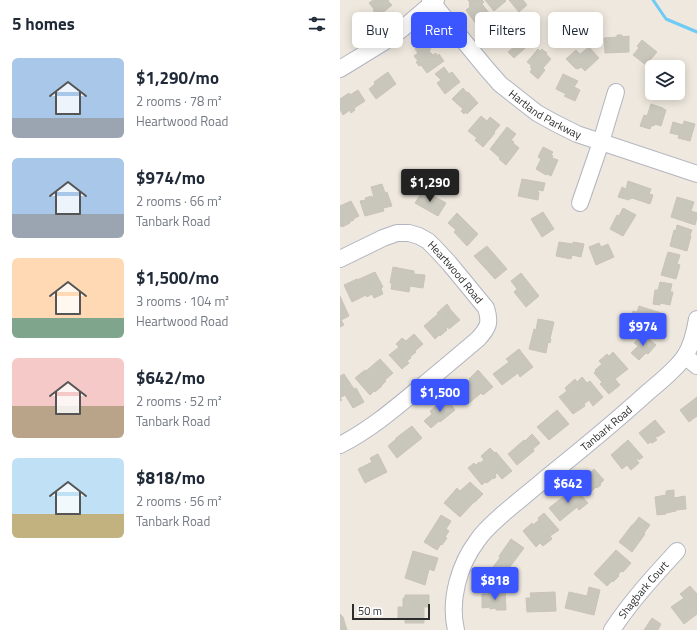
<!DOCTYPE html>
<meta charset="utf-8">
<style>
:root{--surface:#fff;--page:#f6f6f7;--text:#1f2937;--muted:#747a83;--accent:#3b56ff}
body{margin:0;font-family:"Titillium Web",sans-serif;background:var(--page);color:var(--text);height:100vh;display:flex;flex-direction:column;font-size:15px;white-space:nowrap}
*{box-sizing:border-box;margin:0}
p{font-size:13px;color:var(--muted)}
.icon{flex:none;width:22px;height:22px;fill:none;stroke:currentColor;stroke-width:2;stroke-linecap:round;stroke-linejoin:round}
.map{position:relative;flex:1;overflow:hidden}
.panel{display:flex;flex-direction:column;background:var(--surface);width:340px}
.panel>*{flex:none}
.banner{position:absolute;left:12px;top:12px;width:285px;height:36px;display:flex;gap:8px}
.controls{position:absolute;left:305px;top:60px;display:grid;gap:8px}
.controls a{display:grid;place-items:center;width:40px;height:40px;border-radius:6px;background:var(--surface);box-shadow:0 2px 10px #0003;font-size:20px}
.scale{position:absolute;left:12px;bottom:10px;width:78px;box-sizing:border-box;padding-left:4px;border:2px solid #2c2c2c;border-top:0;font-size:11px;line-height:14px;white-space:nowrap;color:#2c2c2c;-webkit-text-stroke:3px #fff;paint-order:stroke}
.price{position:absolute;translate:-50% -34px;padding:0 9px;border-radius:4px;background:var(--accent);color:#fff;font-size:13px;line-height:26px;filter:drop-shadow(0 1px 2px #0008)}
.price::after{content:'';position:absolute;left:50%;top:24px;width:12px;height:9px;margin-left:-6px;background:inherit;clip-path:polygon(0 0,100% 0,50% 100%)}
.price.current{background:#222;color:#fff}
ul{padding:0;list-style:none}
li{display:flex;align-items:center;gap:12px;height:100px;padding:0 12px}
li span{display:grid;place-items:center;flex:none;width:112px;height:80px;border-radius:6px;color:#555}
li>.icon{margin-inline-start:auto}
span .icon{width:48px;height:48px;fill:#fffc;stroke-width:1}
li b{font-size:17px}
h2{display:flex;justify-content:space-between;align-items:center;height:48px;padding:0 12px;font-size:17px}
.tag{padding:0 14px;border-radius:6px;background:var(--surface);box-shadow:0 2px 10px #0003;font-size:14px;line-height:36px}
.tag.current{background:var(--accent);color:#fff}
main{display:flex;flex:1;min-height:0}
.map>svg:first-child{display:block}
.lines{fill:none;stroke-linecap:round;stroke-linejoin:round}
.stream{stroke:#6dcbf5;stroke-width:3}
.building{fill:#c9c6bc;stroke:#cac4b7}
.minor-casing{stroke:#b2b4c0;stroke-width:18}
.minor{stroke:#fff;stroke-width:16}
.labels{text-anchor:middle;stroke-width:3.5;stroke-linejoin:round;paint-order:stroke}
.street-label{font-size:11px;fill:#2c2c2c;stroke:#fff}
</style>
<main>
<section class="panel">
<h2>5 homes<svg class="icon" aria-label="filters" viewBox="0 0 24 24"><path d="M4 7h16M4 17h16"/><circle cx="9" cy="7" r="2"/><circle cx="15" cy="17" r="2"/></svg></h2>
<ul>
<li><span style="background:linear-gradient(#a9c7e8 75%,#9aa5b1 0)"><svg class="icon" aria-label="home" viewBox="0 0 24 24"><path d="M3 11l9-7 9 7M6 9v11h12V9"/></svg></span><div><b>$1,290/mo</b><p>2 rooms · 78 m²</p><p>Heartwood Road</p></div></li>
<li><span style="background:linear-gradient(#a9c7e8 70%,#9aa5b1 0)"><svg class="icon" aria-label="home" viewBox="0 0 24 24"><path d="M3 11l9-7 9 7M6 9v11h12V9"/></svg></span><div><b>$974/mo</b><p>2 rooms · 66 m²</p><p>Tanbark Road</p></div></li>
<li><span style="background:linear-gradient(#ffd9b3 75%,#7fa58c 0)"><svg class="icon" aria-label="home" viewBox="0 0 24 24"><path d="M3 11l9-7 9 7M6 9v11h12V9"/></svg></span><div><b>$1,500/mo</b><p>3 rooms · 104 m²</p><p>Heartwood Road</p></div></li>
<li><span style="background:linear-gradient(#f6c9c9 60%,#b9a48a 0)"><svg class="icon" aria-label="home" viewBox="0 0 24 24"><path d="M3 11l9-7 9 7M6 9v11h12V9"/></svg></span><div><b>$642/mo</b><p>2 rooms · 52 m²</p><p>Tanbark Road</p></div></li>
<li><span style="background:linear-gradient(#bfe0f5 70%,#c2b280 0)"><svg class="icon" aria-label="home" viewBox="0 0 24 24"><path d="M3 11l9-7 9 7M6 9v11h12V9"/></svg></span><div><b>$818/mo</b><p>2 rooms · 56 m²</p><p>Tanbark Road</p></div></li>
</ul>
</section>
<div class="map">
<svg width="357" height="630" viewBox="0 0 357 630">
<rect width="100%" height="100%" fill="#eee8de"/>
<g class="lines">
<path class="stream" d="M313,0L326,19L357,32"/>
</g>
<path class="building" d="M33,0H49L48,1L52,5L39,16L37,13L36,14L33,10L34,9L29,3Z
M128,0H142L144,2L142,4L149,13L144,17L145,19L140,23L139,21L136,24L126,10L130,7L129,4L130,3Z
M145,0H165L166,1L154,11Z
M169,0H183L187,5L179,12Z
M179,26L192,42L174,58L168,52L174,47L172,45L170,47L163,38L171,31L172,32Z
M277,35H282V37L289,36V52L265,53L264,38L277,37Z
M302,40L317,52L306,65L293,55L299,48L297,46Z
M85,42L91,49L89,51L93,55L96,53L97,56L99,54L104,61L87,73L81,65L79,66L76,62L78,61L74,56L78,53L75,49Z
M249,47L259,58L245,71L241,67L238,69L235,68L226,59L236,50L240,54Z
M198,49L200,51L202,49L207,53L206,54L211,59L203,68L205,70L198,79L190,72L192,69L190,67L192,66L187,62Z
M104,67L109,74L112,72L120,82L105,94L97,83L101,80L95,74Z
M48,72L56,84L36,99L29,89L35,84L34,82Z
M223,74L238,81L234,87L240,90L235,101L224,96L226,94L216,89Z
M123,88L127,93L128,92L138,103L127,114L126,112L124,114L121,111L123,109L112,99Z
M18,90L25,101L14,108L15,110L11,113L10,110L3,115L0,109V99L9,93L10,95Z
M311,104L323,108V109L326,110L321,126L315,124L314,126L312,125L310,129L300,126L304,115L307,116Z
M141,116L147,121L150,117L160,125L154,132L155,133L143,147L135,140L137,138L128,131Z
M344,121L355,124L350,141L338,138L339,135L330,133L333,122L343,125Z
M167,127L176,134L171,140L174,142L173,143L179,148L166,165L159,159L160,158L150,149Z
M203,147L213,152L211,155L213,156L212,158L218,160L211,176L207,174L206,175L196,169L201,159L198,157Z
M182,179L205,183L203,191L198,190L197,192H199L198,200L178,196Z
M288,181L311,189L309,194L313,195L310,204L292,198L291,199L289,198V200L278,197L282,187L286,189Z
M42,184L45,193L47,192L52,206L43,208L44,211L25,216L20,201L26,200L25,198L32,196V197H34L31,187Z
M83,190L106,203L98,216L75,203Z
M337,197L354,202L351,211L357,213V217L355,225L331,217Z
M11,201L19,216L13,219L14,220L9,222L10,223L2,227L1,226H0V206Z
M283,208L296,215L283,236L270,229L277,215L279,216Z
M203,212L214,229L202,237L191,219Z
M117,213L138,234L127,246L114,232L116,230L108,223Z
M337,225L352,230L350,235L351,236L347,251L330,246L334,230L336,231Z
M219,242L233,244V242L244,244L241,257L232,255L231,259L216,256Z
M259,243L261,247L268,244L274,257L256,265L249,247Z
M147,246L167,269L155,279L134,256Z
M328,252L340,255L337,264L340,265L336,279L321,275Z
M53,267L74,271V274L85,275L83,288L70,286L69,292L51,289L52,283H50Z
M35,272L43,287L41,288L43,294L34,298L32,294L27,297L26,295L12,302L4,285L17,279V280Z
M181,273L199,296L186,307L174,292L177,289L171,281Z
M320,282L332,284L330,292H333L330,305L320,303V305L313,304L315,290H318Z
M0,296L9,316L1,320L4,325L0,327Z
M107,304L110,308H109L120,320L109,329L108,327L106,329L107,330L100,336L99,335L95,339L84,326L98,314L97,313Z
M299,306L321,313L319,319H318V321L322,322L319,332L309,329L310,325L291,319L293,311L297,312Z
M198,319L214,322L210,339H211L210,343L208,342L206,353L189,349L194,329L196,330Z
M74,334L83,344L75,351L76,352L70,357L71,358L67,361L69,363L62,369L49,355L59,347L56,344L62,338L66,341Z
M303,334L316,345L308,354L306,353L299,360L291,353L298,346L294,343Z
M179,349L193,367L180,377L178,373L162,385L153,374L169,362L166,359Z
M273,352L288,369L275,379L280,385L269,394L260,384L262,382L254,373L256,371L255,370L262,364L259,361L267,354L269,356Z
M40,359L53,373L45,380L46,381L41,386H42L35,392L34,391L30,395L15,378L25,370L26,371Z
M138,370L153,387L143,395L141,393L128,404L117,392L130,380L129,379Z
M4,374L14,389L16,388L24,402L13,408L5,395L0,398L2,400L0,401V376Z
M242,377L247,383L250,381L263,397L253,406L249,400L244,404L245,406L233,414L219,397L227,391L225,388L235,379L237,382Z
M357,397V416L349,422L340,410Z
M106,398L115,410L100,422L99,421L91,428L84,421L92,414L90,411Z
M217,410L229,424L209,440L197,427Z
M315,420L325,432L317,437L316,436L315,437L317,440L312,443L310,442L308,444L299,433Z
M72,426L82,438L57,458L48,446L56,439V438Z
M192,434L200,443L193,449L194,451L177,465L168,454L184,440L185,441Z
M288,440L303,457L299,460L297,458L296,459L299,463L291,470L287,465L282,469L271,455Z
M150,448L155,453L156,452L172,471L162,479L157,473L155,475L156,477L154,479L153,478L147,483L145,482L142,485L128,468L134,463L136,465L139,462L140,463L144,460L141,456Z
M38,454L47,472L25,483L18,469L32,462L30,458Z
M254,469L264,480L260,484L261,485L257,488L256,487L249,494L239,482Z
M130,482L143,494L135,502H134L120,517L104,503L117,488L120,491Z
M234,487L248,503L239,510L237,507L220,521L209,508L228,493L227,492Z
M334,490V498L345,496L346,509L336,510V511L326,513V514L317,515L315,497L326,495V491Z
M204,513L219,530L210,536L212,539L203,546L200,543L196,547L183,531L192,523L193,525L199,520L198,518Z
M101,515L111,521L106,529L109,531L105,537L107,538L102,545L101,544L97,550L84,542Z
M299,517L310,525L304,533L305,534L292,552L279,542L292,525H293Z
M171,539L184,548L164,575L153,567L160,558L159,556Z
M276,550L291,563L283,572L281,571L278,575L279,576L273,582L272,581L267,586L254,574Z
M73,551L98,558L94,571L89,569L85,585L65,578Z
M350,586L357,594V614L344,624L331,607L344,598L340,594Z
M249,587L260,590L254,615L225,608L229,592L247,596Z
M165,591L166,610H156V608L150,609V607L142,608V594H148V592Z
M215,592L216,611L187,612L186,598H191L190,593Z
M65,595H89V607H84V623H65V618H58V607H63V598H65Z
M0,614L3,617L7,630H0Z
M312,618L321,624L318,630H304Z"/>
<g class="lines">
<g class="minor-casing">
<g id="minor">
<path id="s1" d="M90,0L146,68L160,84L197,113L215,123L237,134L357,174"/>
<path d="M0,69L44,42L62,29L96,0"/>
<path d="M240,203L261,142L276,92"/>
<path id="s2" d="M0,259L43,238L57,233H69L79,236L88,241L96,249L109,263L146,308C151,323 148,328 138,339C118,356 98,373 77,390C53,410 28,431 0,445"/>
<path d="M345,356L357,366"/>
<path id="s3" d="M116,630C109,600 119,565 137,541C144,530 154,522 164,513C178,501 192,490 206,478C241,450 275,422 308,392C319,383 337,368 345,356C352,345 355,331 357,319"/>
<path id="s4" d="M272,630C291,601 314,576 337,551"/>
</g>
</g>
<use href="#minor" class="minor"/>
</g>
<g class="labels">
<g class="street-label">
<text dy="4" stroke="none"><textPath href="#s1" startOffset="164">Hartland Parkway</textPath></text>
<text dy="4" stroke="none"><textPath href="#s2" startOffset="137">Heartwood Road</textPath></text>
<text dy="4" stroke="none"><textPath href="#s3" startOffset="266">Tanbark Road</textPath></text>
<text dy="4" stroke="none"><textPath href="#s4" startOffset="51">Shagbark Court</textPath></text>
</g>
</g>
</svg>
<div class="controls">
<a><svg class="icon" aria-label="layers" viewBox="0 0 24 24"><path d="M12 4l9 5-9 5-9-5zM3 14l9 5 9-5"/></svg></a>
</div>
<div class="scale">50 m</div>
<b class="price current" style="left:90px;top:203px">$1,290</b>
<b class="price" style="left:303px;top:347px">$974</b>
<b class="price" style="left:100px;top:413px">$1,500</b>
<b class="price" style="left:228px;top:504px">$642</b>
<b class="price" style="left:155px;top:601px">$818</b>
<div class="banner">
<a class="tag">Buy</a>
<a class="tag current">Rent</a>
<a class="tag">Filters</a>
<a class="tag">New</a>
</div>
</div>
</main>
